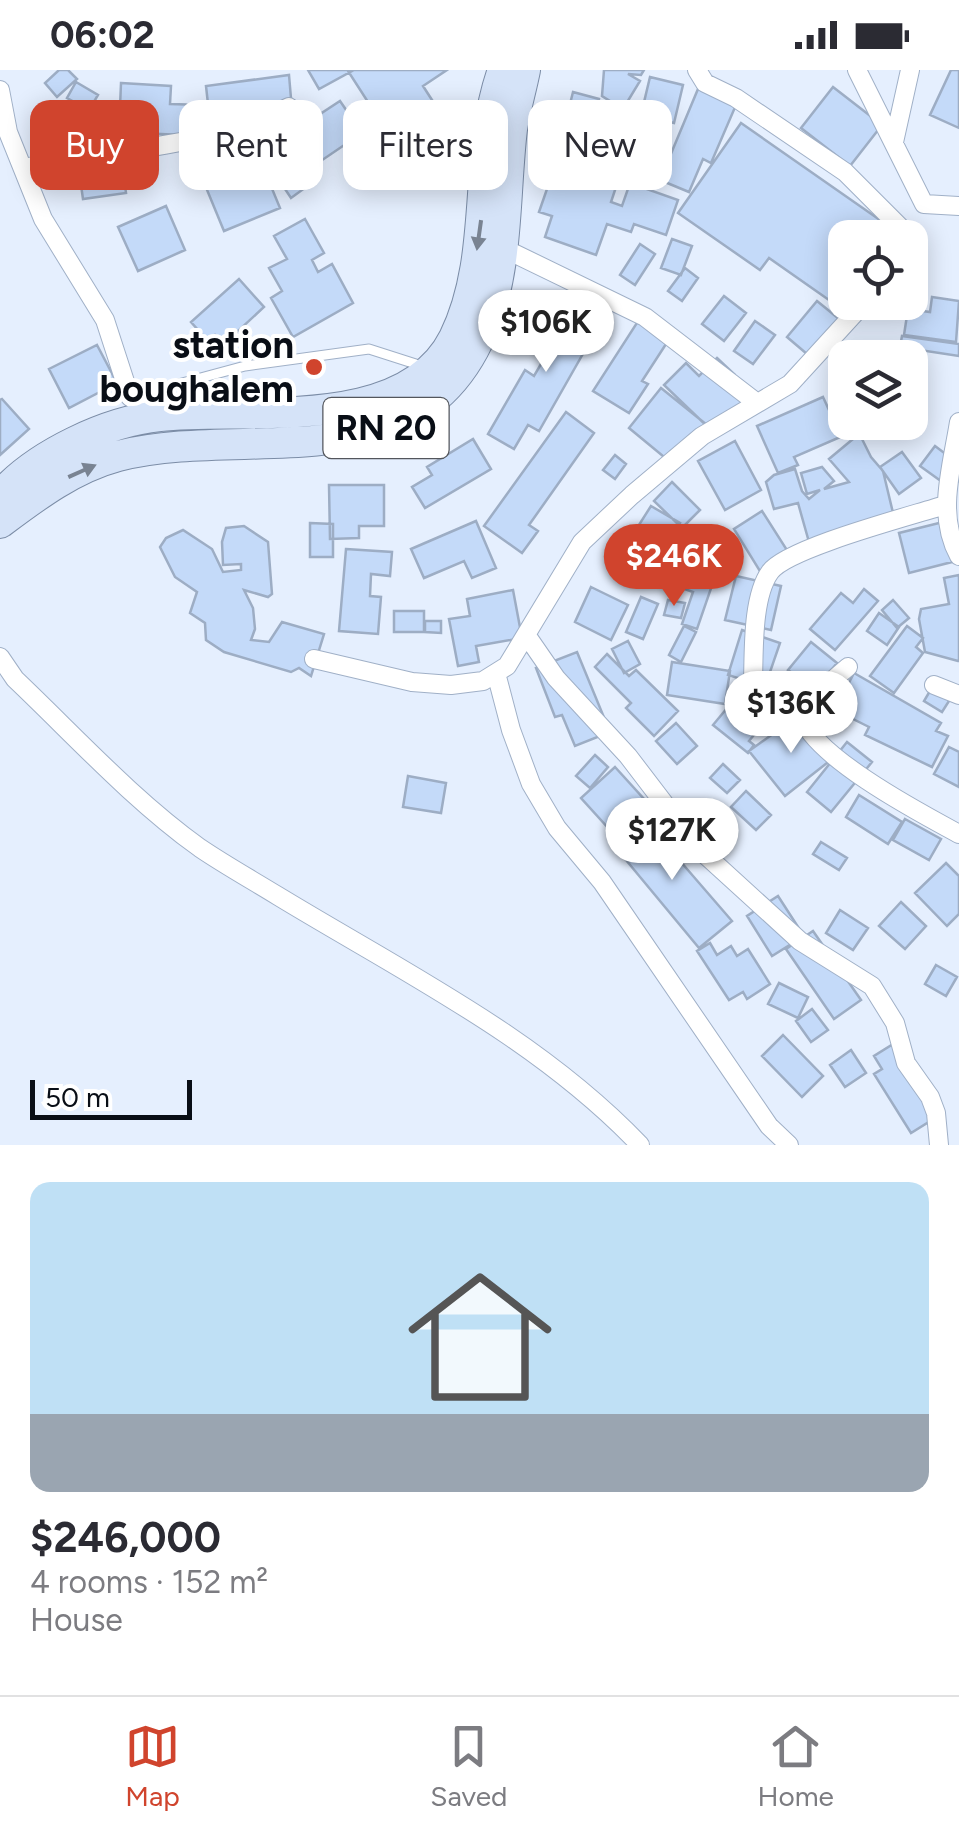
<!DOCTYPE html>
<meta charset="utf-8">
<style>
:root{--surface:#fff;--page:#f2f2f3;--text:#2b2b33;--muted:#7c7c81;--line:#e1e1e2;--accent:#d0442d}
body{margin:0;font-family:Figtree,sans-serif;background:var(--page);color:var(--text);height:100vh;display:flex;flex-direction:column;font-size:38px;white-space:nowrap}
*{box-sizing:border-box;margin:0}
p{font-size:32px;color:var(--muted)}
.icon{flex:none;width:55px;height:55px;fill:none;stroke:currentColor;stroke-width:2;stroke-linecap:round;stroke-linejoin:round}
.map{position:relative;height:1075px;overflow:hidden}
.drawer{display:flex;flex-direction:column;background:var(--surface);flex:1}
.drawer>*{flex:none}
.top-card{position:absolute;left:30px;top:30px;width:900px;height:90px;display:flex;gap:20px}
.buttons{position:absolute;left:828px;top:150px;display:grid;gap:20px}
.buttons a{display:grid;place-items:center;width:100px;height:100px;border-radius:20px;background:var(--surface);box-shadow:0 5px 25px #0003;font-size:50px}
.scale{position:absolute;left:30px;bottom:25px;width:162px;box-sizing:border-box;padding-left:10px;border:5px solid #090e16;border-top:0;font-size:28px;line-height:35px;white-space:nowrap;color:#090e16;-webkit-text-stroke:8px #fff;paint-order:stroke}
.price{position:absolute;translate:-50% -85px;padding:0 22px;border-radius:35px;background:#fff;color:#222;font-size:32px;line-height:65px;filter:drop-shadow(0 2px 5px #0008)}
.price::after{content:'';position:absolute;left:50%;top:60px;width:30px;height:22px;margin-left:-15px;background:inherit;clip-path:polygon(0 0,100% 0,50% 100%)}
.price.selected{background:var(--accent);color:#fff}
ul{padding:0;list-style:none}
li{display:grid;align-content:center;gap:20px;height:530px;padding:0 30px}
li span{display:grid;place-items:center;height:310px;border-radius:20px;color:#555}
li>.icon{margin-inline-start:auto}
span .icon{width:180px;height:180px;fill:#fffc;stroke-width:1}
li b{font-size:42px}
.pill{padding:0 35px;border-radius:20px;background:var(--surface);box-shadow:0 5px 25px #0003;font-size:35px;line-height:90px}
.pill.selected{background:var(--accent);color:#fff}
.status{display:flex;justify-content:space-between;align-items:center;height:70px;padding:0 50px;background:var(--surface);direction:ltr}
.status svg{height:28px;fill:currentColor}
.tab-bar{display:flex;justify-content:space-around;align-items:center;height:140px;border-top:2px solid var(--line);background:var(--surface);font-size:28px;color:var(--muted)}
.tab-bar a{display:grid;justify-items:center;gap:5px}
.tab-bar .selected{color:var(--accent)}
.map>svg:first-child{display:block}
.building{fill:#c4daf9;stroke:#9dadc4;stroke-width:2.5}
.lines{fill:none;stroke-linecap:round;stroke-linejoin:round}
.lane-casing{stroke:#a0b0c7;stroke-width:11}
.street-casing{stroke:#a0b0c7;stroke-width:20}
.primary-casing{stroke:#7b8ca6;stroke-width:32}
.lane{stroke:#fff;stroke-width:9}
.street{stroke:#fff;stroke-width:18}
.primary{stroke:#d5e3f8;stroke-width:30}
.oneway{fill:#798392}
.poi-dot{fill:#d0442d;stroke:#fff;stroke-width:4}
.labels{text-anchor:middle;stroke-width:8;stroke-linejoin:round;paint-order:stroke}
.shield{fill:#fff;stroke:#53565c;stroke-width:2.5}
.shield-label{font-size:35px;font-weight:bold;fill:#090e16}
.poi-label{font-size:38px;font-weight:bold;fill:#090e16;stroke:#fff;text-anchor:end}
</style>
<div class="status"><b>06:02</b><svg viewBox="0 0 49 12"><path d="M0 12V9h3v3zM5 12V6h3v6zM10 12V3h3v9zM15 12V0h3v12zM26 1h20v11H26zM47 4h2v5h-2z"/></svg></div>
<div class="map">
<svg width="959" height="1075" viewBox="0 0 959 1075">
<rect width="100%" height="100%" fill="#e5effe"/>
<path class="building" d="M59,0H68L77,9L57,27L45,13Z
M308,0H354L319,19Z
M350,0H447L423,16L432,30L386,60L348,1Z
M604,0H644L641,5L628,4L640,11L623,39L602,26Z
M951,0H959V58L930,45Z
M289,5L292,40L216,46L215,34H208L206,16Z
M650,7L683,15L674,53L662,50L661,55L640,49Z
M76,12L98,25L89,40L67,28Z
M121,13L171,16L170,34L204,35L203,66L119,62Z
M833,17L882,55L850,96L801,58Z
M698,19L736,35L711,93L703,89L689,122L660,110Z
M573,22L599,29L594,49L629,58L618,102L557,86Z
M340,31L362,63L306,101L313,112L291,128L253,71L274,57L282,69Z
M72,33L87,43L92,37L110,51L87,82L72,71L67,78L49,65Z
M741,53L900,164L897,168H845V232H857L849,244L769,188L760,200L678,143Z
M465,55L474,94L458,98L455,86L441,89L445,105L428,109L418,66Z
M261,92L280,138L224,161L205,115Z
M556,93L617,114L611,132L622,136L630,113L678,130L666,165L634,154L631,162L607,154L596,185L545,167L552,146L539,142Z
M122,94L126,123L83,129L79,101Z
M166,136L185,180L138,201L118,157Z
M305,149L324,183L312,190L318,202L332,194L353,233L293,267L271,228L282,221L269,198L287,189L274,166Z
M672,169L692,176L681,205L661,198Z
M640,174L655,184L635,215L620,205Z
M685,198L698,208L682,231L668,221Z
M239,209L264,237L224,274L215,265L208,271L191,252Z
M724,226L746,243L724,271L702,254Z
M557,227L601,252L539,361L528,355L514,379L488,364L525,300L534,306L562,258L545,248Z
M932,227L959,231L956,272L904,265L908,239L930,242Z
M817,231L844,253L814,290L787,267Z
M642,245L666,274L642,311L648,314L629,343L593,321Z
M755,251L775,265L753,294L734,281Z
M902,266L959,274V286L900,277Z
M97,275L117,313L69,338L49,299Z
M717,288L734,304L726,311L745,329L713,362L664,315L686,293L699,306Z
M661,318L707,355L675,396L629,358Z
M823,327L829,340L842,334L845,352H850L854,361L794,387L798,395L778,403L757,356Z
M2,329L29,359L0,385V330Z
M566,342L594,363L529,455L538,461L522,483L484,456Z
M861,367L871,387L883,401L894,447L809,472L798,433L774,439L766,412L774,405L795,399L802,421L809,429L820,420L807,424L801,403L822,397L834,411L824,419L849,412L829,389L853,369Z
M473,369L491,399L425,438L412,417L432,405L427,397Z
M735,371L761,420L725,440L698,391Z
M935,376L959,394V410L952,419L920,396Z
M902,382L921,408L899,424L880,397Z
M615,385L626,394L615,409L603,400Z
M672,412L700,440L682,458L654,431Z
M329,415H384V456H359V468L330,469Z
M651,436L680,453L659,486L630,469Z
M762,441L792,488L763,506L734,459Z
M476,451L496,498L472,508L464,491L424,508L411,479Z
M943,452L952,492L909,503L899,463Z
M310,453L333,454V487H310Z
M244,456L268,472L272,524L268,527L244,520L253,538L255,559L251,570L269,572L282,552L324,564L311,606L299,598L291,602L224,582L206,570L205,553L190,543L197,522L175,507L160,477L166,468L183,460L212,479L223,502L241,500V494L223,495L222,472L226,458Z
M623,476L651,497L636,516L609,496Z
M346,479L392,482L390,506L371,504L370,526L381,527L378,564L339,561Z
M686,487L718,498L697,559L682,554L693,522L676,516Z
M959,505V591H958L925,582L919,549L921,539L949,534L944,508Z
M736,506L781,516L771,560L725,550Z
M591,517L628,535L611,570L575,552Z
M864,519L878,531L835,580L810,559L841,523L853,533Z
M513,520L522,568L476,576L479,592L458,596L449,549L470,546L467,529Z
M641,527L658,534L643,569L626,562Z
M668,530L685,533L681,548L664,545Z
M893,530L909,548L897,558L882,540Z
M394,541H424V562H394Z
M879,543L899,557L887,575L867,561Z
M425,551H441V563L425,562Z
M684,556L696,562L681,592L669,585Z
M907,556L923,568L916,577L923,583L894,623L870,606Z
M742,560L780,573L769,605L761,602L757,614L728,605Z
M628,571L640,594L624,603L612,579Z
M811,572L837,593L815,620L788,600Z
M577,582L610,662L575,676L562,645L555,647L536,598Z
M607,584L629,606L636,600L678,641L654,666L626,638L631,633L595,597Z
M672,592L730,601L725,634L667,625Z
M854,603L941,653L936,661L948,666L932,697L865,665L869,657L835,640Z
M937,609L956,620L942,642L924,631Z
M776,614L794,648L775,658L757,624Z
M728,637L758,660L749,671L754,675L748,683L713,655Z
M798,646L832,689L785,726L749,681Z
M676,653L697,676L677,694L656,671Z
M847,672L872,692L831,742L807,722Z
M949,677L959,682V717L934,704Z
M595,685L608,697L590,718L576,706Z
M723,694L740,710L727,723L710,708Z
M615,697L644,729L610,760L581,728Z
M408,706L446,713L441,743L403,737Z
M746,721L771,745L756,760L731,737Z
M859,725L902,752L888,774L846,747Z
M642,747L732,851L699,878L611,772Z
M905,749L941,769L929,790L893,770Z
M821,772L847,788L839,800L813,784Z
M946,793L959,806V844L947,856L915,823Z
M778,826L804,866L772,886L747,846Z
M901,832L926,856L905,879L879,856Z
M840,840L868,858L853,880L826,863Z
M813,861L861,930L834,949L786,879Z
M710,873L717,885L731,876L737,886L748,879L770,914L747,929L743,922L729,930L697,881Z
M936,895L957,907L946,926L925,914Z
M779,913L808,927L798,948L768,934Z
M812,939L828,960L811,972L796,951Z
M783,965L823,1006L802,1027L762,986Z
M898,971L943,1043L911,1063L874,1004L882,999L874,986Z
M851,980L866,1003L845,1017L830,995Z"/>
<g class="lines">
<g class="lane-casing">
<path id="lane" d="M130,327L245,296L369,279L422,296"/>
</g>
<g class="street-casing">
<path id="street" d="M697,0L705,13L736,28L845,102L906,163
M857,0L924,134L959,136
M0,20L8,62L43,149L105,250L130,327L157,346
M894,72L910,0
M25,98C116,77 204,80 289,37
M503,178L645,247L757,333
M959,352C952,397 936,444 959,486
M527,566L556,608L628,686L699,779L800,871L872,916L895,953L906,993L930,1027L936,1043L939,1075
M0,587L15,609C76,667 132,729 200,778C225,795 252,810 278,826C403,902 538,968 640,1075
M314,589L412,612L451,615L483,611L507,596L582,472L632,425L702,366L790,314L865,232
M848,597L807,632L801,645C812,686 920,743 959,764
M496,603L511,660L531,714L557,758L602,812L769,1056L789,1075
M753,611C754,581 752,527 770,502C787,478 911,446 945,435
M934,615L959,625"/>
</g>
<g class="primary-casing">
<path id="primary" d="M0,426C35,385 107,351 160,346C251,337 406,364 454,268C495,185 472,86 503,0
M0,453C36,426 73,398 118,386C248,353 416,417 482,262C509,199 504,126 512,59C515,40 521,20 525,0"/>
</g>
<use href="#lane" class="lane"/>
<use href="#street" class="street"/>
<use href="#primary" class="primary"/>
</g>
<defs><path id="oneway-solid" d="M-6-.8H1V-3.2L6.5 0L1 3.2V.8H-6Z" transform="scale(2.5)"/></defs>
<g class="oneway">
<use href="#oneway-solid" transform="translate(479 165) rotate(98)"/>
<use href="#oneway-solid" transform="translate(82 401) rotate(-24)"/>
</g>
<circle class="poi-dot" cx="314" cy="297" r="10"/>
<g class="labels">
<rect class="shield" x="323.5" y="328" width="125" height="60" rx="8"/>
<g class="shield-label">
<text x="386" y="370">RN 20</text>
</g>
<g class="poi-label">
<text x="294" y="288">station<tspan x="294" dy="44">boughalem</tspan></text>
</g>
</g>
</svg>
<div class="buttons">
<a><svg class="icon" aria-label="locate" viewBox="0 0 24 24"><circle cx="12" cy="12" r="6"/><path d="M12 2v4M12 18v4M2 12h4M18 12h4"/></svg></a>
<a><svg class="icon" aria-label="layers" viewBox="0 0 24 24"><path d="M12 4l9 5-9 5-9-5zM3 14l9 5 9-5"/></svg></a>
</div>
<div class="scale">50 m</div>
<b class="price" style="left:546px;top:305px">$106K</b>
<b class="price selected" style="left:674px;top:539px">$246K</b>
<b class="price" style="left:791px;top:686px">$136K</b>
<b class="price" style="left:672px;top:813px">$127K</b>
<div class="top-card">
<a class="pill selected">Buy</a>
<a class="pill">Rent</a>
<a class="pill">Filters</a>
<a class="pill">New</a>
</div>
</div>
<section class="drawer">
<ul>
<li><span style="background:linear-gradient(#bfe0f5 75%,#9aa5b1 0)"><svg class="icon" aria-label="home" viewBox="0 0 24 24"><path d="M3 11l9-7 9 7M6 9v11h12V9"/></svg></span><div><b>$246,000</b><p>4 rooms · 152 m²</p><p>House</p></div></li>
</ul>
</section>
<nav class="tab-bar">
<a class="selected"><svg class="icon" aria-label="map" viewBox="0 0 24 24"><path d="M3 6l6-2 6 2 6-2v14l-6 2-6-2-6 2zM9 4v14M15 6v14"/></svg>Map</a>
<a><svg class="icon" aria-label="saved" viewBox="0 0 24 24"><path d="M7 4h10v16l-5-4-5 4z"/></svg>Saved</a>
<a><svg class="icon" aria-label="home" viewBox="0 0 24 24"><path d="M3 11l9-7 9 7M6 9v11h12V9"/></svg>Home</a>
</nav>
